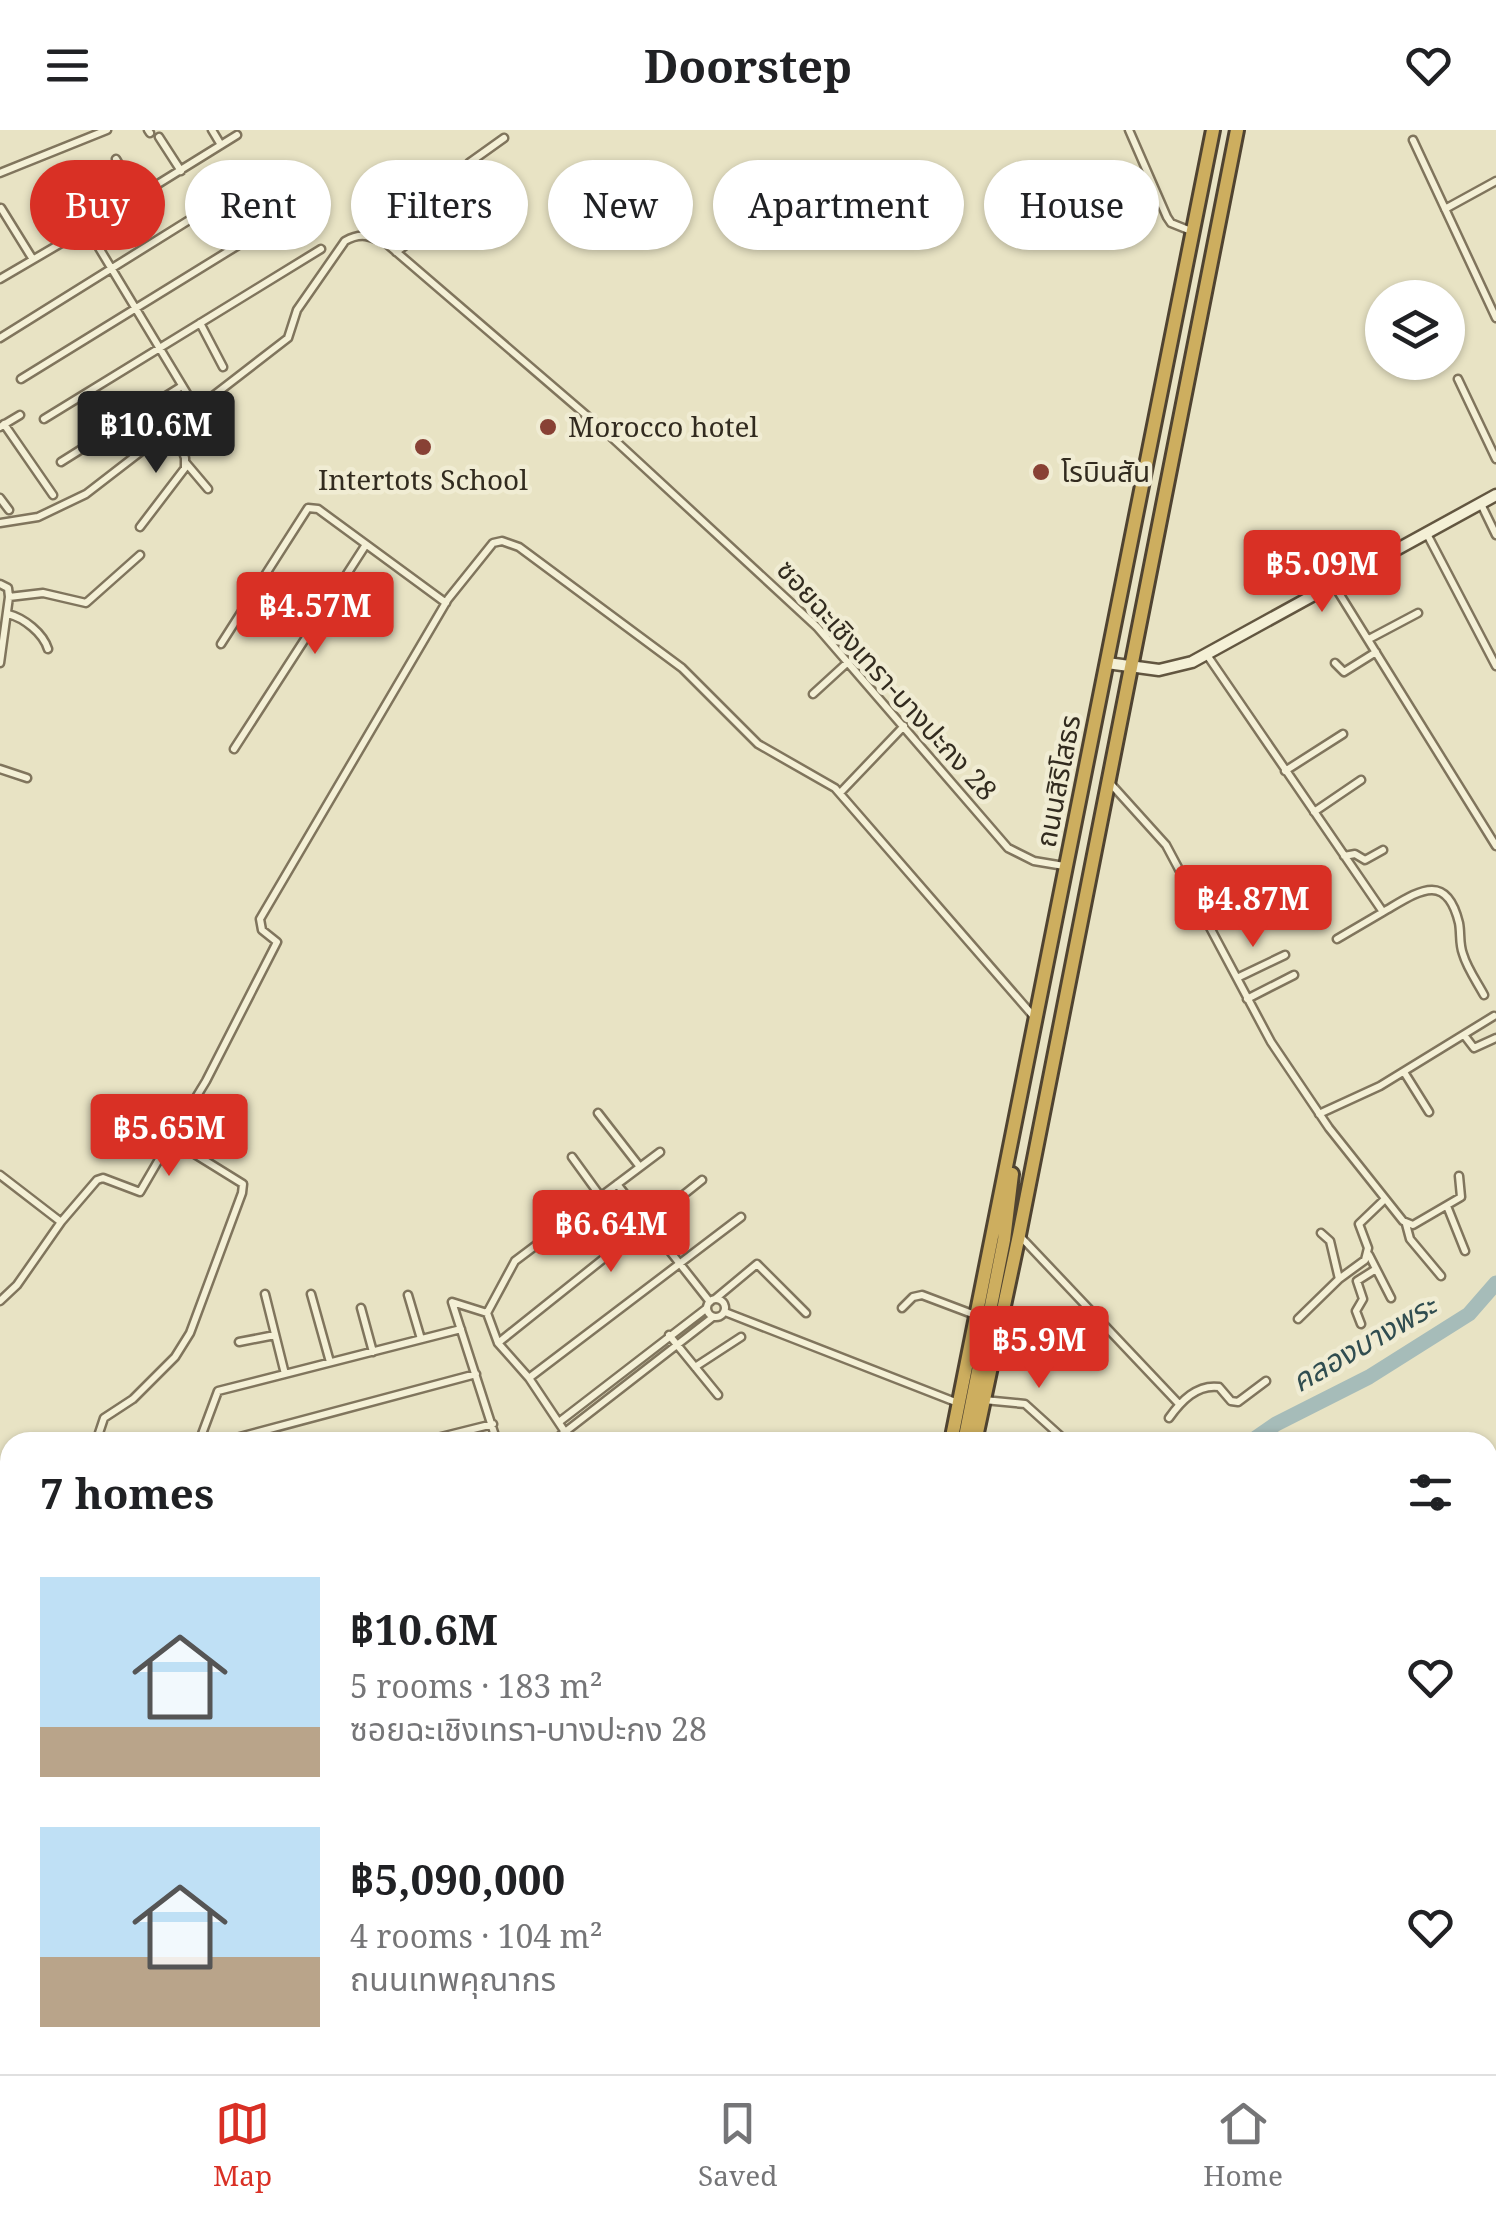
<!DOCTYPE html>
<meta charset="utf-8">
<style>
:root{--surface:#fff;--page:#f6f6f6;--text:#202124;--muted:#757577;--line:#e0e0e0;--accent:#d93025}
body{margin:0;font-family:"Noto Serif","Noto Sans Thai",serif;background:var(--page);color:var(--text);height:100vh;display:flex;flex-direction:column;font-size:38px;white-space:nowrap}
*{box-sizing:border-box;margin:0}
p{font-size:32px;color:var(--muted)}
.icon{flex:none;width:55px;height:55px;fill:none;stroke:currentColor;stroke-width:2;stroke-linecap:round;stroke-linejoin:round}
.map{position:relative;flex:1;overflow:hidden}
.drawer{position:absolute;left:0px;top:1302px;width:1498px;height:642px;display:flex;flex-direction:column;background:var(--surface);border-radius:30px 30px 0 0;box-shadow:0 2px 8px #0004}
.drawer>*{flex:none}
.guide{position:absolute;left:30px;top:30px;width:1438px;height:90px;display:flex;gap:20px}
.buttons{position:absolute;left:1365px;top:150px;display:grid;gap:20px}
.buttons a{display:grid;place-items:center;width:100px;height:100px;border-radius:50%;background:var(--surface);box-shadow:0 2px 8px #0004;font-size:50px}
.price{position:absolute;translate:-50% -85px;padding:0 22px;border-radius:10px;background:var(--accent);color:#fff;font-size:32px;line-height:65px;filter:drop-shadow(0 2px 5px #0008)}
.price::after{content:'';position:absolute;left:50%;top:60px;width:30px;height:22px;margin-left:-15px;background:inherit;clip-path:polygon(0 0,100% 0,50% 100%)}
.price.active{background:#222;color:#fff}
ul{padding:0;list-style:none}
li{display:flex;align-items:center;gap:30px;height:250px;padding:0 40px}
li span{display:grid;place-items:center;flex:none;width:280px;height:200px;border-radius:0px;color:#555}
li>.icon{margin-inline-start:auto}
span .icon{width:120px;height:120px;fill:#fffc;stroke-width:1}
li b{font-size:42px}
h2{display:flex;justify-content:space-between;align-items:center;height:120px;padding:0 40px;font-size:42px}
.tag{padding:0 35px;border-radius:45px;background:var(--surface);box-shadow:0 2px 8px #0004;font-size:35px;line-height:90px}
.tag.active{background:var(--accent);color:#fff}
header{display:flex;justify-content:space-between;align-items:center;height:130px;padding:0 40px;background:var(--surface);font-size:45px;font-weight:700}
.tab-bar{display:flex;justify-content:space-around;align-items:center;height:140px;border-top:2px solid var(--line);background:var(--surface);font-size:28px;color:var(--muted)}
.tab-bar a{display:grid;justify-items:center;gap:5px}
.tab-bar .active{color:var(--accent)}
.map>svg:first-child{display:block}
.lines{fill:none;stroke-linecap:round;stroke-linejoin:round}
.river{stroke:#a6bcb9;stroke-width:15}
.street-casing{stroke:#80755d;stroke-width:11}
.secondary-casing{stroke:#625640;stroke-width:15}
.highway-casing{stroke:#4f4331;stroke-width:18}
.street{stroke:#f4f0d6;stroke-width:6}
.secondary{stroke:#f4f0d6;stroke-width:10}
.highway{stroke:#cdae5f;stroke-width:12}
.poi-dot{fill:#884135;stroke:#f0ecd3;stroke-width:4}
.labels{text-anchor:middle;stroke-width:9;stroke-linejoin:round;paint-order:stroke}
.poi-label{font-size:28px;fill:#322b1f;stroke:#f0ecd3;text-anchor:start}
.street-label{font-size:28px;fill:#322b1f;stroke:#f0ecd3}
.water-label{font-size:30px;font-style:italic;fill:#304d50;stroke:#f0ecd3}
</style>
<header><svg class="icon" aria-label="menu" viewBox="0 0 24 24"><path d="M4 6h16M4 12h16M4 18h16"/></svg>Doorstep<svg class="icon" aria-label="heart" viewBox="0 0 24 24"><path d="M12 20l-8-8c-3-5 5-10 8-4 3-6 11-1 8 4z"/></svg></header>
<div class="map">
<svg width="1496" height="1944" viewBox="0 0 1496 1944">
<rect width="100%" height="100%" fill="#e8e3c4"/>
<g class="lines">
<path class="river" d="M1250,1312L1276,1294L1369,1247L1469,1184L1496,1153
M0,1610L10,1609
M548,1935L571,1944
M1375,1944L1379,1935"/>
<g class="street-casing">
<path id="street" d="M148,0L150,3
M212,0L221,15
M1129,0L1167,87L1171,93L1191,101
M159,7L181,41
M1413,10L1496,188
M116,29L138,67
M0,43L107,0
M48,60L75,104
M1,78L32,128
M1445,79L1496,51
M87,98L237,5
M396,122L434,95L466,66L470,57L469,33L504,8
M0,149L87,98L197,280
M200,193L223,237
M0,208L263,44
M21,249L292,82
M1458,249L1496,329
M44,289L321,119
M4,294L53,365
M0,297L20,285
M61,332L182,256
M186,333L208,359
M0,368L9,380
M1481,374L1496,405
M0,393L38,387L86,364L288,208L297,180L345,111C361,102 370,106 386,113L607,303L817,497L1008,718L1034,731L1064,736
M140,397L185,338V328L174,296
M1427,404L1496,536
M0,454L8,458L9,467L0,533
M1334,455L1496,716
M9,467L43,463L86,473L140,425
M8,484C24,488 43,503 48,519
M1369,509L1418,483
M221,514L308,378L318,379L446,473
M1207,525L1383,782C1416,763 1446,739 1459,793C1461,803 1459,814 1463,824C1467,838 1477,852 1484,865
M1335,533L1344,542L1376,522
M813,564L848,532
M234,619L365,416
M0,639L27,648
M1285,641L1343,604
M1110,653L1166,715L1271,912L1329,998L1403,1091L1413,1095L1461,1067L1459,1046
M840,663L904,596
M1314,682L1361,650
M1344,726L1355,724L1365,730L1383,720
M1205,785L1263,758
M1337,809L1383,782
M1237,848L1285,825
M1247,869L1294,845
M1464,905L1474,918L1496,908
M1404,942L1429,982
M598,983L640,1037
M1319,984L1380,956L1494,886
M572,1027L601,1067
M0,1045L61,1092L97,1050L103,1048L140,1062L172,1007
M617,1054L710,1172
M545,1071L563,1095
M1447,1076L1465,1121
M1406,1094L1410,1109L1441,1146
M1321,1103L1330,1111L1339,1149
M1019,1105L1179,1274
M1369,1125L1391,1168
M265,1164L285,1244
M311,1164L330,1232
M408,1165L421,1209
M707 1178a9 9 0 1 1 18 0a9 9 0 1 1-18 0Z
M715,1169L757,1134L806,1183
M0,1171L17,1155L61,1092
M361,1178L373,1222
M902,1178L913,1167L922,1165L975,1185
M725,1182L958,1273
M487,1183L515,1131L660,1022
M1298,1189L1339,1149L1365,1130L1368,1118L1359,1094L1385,1069
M1361,1194L1356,1181L1363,1169L1357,1151L1376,1139
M669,1205L718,1265
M239,1212L275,1205
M498,1213L702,1050
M695,1237L741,1207
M529,1248L741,1087
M984,1270L1025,1274L1067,1312
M1169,1288C1181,1271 1197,1254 1219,1257L1231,1271L1238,1272L1266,1251
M559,1292L707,1178
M96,1312L104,1288L133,1269L175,1227L190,1203L242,1063L243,1054L193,1023L172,1007L206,951L277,812L262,800L260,789L448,469L493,413L502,411L519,417L682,538L758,614L835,658L1035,888
M199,1312L218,1261L461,1199
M221,1312L476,1244
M421,1312L493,1294
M497,1312L452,1172L487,1183L498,1213L529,1248L565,1302L713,1187
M552,1312L565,1302
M0,1430L10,1420
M0,1850L10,1863
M0,1873L10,1865
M700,1935V1944
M766,1941L777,1944"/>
</g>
<g class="secondary-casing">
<path id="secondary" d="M1107,533L1159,540L1192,532L1496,365
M1488,1510H1496"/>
</g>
<g class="highway-casing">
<path id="highway" d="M951,1312L1213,0
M964,1312L1004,1110L1012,1044
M975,1312L1019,1105L1237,0
M1488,1528H1496
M1488,1542H1496
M1488,1556L1496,1557
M825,1944L827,1935
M840,1944L842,1935
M858,1944L859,1935"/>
</g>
<use href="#street" class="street"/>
<use href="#secondary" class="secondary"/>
<use href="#highway" class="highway"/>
</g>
<g class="poi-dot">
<circle cx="548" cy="297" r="10"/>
<circle cx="423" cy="317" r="10"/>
<circle cx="1041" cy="342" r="10"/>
</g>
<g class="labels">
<g class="poi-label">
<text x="568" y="307">Morocco hotel</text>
<text x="1061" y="352">โรบินสัน</text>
<text x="423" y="360" text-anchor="middle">Intertots School</text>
</g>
<g class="street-label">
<text transform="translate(887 550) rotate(48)" y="10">ซอยฉะเชิงเทรา-บางปะกง 28</text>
<text transform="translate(1058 651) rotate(-79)" y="10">ถนนสิริโสธร</text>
</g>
<g class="water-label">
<text transform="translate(1364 1214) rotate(-30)" y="10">คลองบางพระ</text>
</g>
</g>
</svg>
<div class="buttons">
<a><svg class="icon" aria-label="layers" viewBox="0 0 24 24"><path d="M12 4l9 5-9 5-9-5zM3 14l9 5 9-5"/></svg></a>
</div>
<b class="price active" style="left:156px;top:346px">฿10.6M</b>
<b class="price" style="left:1322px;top:485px">฿5.09M</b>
<b class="price" style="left:315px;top:527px">฿4.57M</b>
<b class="price" style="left:1253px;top:820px">฿4.87M</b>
<b class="price" style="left:169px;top:1049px">฿5.65M</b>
<b class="price" style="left:611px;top:1145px">฿6.64M</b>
<b class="price" style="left:1039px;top:1261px">฿5.9M</b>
<div class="guide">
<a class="tag active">Buy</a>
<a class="tag">Rent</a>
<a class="tag">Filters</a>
<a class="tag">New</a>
<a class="tag">Apartment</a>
<a class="tag">House</a>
</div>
<section class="drawer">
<h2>7 homes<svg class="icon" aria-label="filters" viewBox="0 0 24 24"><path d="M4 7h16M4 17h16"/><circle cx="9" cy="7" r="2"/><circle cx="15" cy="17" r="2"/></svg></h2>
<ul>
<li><span style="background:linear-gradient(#bfe0f5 75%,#b9a48a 0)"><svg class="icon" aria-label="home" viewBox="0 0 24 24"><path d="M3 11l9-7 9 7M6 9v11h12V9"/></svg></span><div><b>฿10.6M</b><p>5 rooms · 183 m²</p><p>ซอยฉะเชิงเทรา-บางปะกง 28</p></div><svg class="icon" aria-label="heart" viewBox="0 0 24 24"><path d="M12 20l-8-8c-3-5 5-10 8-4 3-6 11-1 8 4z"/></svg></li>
<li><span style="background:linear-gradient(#bfe0f5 65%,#b9a48a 0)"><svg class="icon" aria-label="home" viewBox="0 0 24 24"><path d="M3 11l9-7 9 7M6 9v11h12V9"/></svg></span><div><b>฿5,090,000</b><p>4 rooms · 104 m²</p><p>ถนนเทพคุณากร</p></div><svg class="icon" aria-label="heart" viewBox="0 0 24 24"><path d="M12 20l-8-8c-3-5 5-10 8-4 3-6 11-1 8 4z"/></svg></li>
</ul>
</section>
</div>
<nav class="tab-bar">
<a class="active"><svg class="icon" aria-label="map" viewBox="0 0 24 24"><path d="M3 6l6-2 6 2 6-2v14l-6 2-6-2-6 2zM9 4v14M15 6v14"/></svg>Map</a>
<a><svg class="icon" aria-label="saved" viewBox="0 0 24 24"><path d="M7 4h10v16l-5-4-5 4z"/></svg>Saved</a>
<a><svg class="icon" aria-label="home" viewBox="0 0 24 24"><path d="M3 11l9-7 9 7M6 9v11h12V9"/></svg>Home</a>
</nav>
